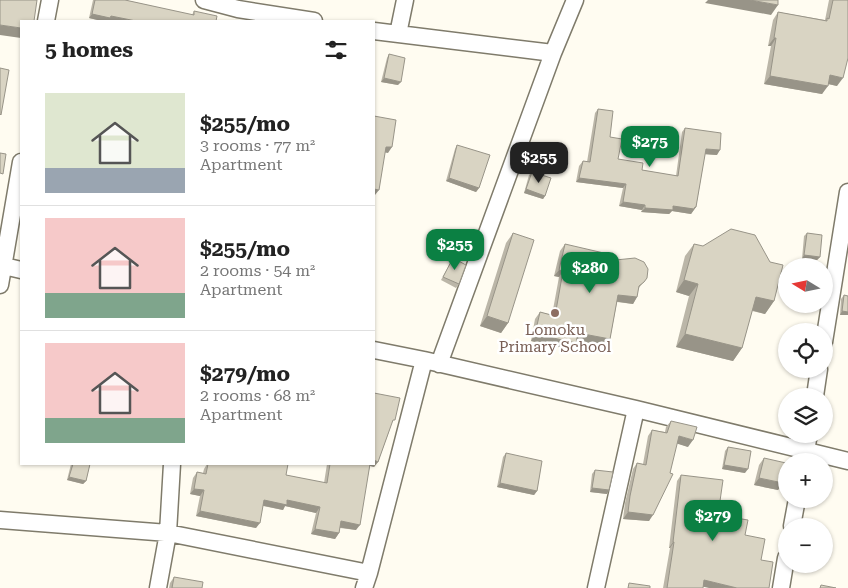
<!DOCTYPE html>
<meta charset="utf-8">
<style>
:root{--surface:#fff;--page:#f2f2f2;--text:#222;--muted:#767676;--line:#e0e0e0;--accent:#0b8043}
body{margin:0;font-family:"Roboto Serif",serif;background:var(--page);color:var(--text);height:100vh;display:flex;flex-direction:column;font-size:19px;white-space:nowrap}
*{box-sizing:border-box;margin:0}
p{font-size:16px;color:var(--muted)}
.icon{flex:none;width:28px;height:28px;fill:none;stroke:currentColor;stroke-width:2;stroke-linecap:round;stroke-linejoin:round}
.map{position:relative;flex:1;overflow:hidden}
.details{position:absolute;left:20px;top:20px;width:355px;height:445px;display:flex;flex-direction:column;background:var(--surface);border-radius:0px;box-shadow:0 1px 4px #0004}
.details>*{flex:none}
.needle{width:32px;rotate:280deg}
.controls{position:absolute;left:778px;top:258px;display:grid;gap:10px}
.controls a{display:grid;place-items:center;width:55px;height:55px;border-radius:50%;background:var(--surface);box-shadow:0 1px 4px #0004;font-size:25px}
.price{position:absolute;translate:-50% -42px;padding:0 11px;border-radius:10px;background:var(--accent);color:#fff;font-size:16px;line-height:32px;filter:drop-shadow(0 1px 2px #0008)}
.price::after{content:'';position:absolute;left:50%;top:30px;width:15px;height:11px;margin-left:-8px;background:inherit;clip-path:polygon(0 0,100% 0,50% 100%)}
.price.on{background:#222;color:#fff}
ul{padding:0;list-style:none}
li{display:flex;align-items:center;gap:15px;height:125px;padding:0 25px}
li+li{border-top:1px solid var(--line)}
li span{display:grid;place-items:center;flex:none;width:140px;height:100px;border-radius:0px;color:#555}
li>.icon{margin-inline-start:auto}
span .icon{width:60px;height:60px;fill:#fffc;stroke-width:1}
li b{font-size:21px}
h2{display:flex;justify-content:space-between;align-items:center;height:60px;padding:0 25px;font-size:21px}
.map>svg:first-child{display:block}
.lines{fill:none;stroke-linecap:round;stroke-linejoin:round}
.minor-casing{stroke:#7f7b6b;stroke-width:19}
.minor{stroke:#fff;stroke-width:16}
.wall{fill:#bbb6a8}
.shaded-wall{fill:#989488}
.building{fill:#d9d4c3;stroke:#989488}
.education-dot{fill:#8d6e63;stroke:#fff;stroke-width:2}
.labels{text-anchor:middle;stroke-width:5;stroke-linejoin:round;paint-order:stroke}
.education-label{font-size:15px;fill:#785e54;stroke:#fff}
</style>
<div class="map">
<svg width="848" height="588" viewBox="0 0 848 588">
<rect width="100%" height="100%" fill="#fffcf1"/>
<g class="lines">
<g class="minor-casing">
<path id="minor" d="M204,0L238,9L314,21
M46,21L50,0
M374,31L553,53
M398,34L405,0
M0,265L21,270
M0,285L21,162
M824,342L848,192
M374,350L424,360L636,409L848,461
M439,364L553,53L575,0
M815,396L819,369
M804,461L809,434
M0,520L168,533L369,573
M792,526L797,499
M158,588L168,533L172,464
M364,588L369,573L424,360
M596,588L636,409
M781,588L786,558"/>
</g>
<use href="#minor" class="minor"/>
</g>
<path class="wall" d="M93,0H125L192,15L194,11L216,21H102L89,18Z
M829,0H848L837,86L828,84L822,94L764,84L771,46H768L773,20L778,12L825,20Z
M389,54L398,85L381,82L387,58Z
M598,109L618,159L642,170L676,176L682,132L685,128L717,155L705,154L696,207L691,214L672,211L669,214L641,212L642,210L619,206L623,188L576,182L579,166L583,161L587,162L595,113Z
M457,145L479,188L476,192L446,181L455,149Z
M532,172L545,196L543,199L524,193L529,175Z
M513,233L508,323L501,333L480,326L506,243Z
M807,233L820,257L817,260L802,259L804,236Z
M565,244L647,278L638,289L637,297L633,304L617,302L610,339L605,346L577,340L572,350L531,341L535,319L540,312L552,315L559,277L554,276L560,251Z
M694,244L774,301L765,314L752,311L742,348L733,361L676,347L689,296L676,292L685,256Z
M453,258L459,284L456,288L441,280Z
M844,295L848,315H840L841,299Z
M671,421L688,447L677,443L649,521L623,519L625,503L633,469L637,463L643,464L648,436L652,430L665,432L666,427Z
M391,426L378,462L374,467L370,466L356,530L340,528L339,533L335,539L311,534L316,513L285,506L283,510L263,506L256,528L196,516L200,496L190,494L193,478L197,472L203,473L204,469L207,464L286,475L324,483L327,464H374Z
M728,447L745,473L722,469L725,451Z
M506,453L537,491L534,495L497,487L503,457Z
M764,458L783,483L778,490L754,485L759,465Z
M71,464H90L86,481L83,484L67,480Z
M595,470L609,490L607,494L590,492L592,474Z
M681,475L718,515L745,535L761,560L703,587V588H663L670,548H669L677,481Z
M174,577L202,588H169L170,583Z"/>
<path class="shaded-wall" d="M708,0H750L778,5L771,15L705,3Z
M92,14L111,16L136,21H102L89,18Z
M0,25L21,28V38L0,35Z
M774,38H776L771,46H768Z
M830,75L843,78L837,86L824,83Z
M770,76L828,86L822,94L764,84Z
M384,78L401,82L398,85L381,82Z
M386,147H392L388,153L382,152Z
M706,149L720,150L717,155L702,154Z
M449,178L479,188L476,192L446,181Z
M579,178L626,184L623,188L576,182Z
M374,189L379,190L375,195H374Z
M526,189L545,196L543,199L524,193Z
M623,202L645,205L642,210L619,206Z
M673,206L696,207L691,214L672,211L669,214L641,212L645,208Z
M804,255L820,257L817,260L802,259Z
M559,270L563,271L559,277L554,276Z
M684,280L698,284L689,296L676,292Z
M618,295L637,297L633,304L613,301Z
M756,297L774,301L765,314L747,309Z
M842,311L848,312V315H840Z
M487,316L508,323L501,333L480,326Z
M578,333L610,339L605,346L574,340Z
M535,334L576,343L572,350L531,341Z
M685,334L742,348L733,361L676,347Z
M679,436L693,440L688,447L675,443Z
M374,460L378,462L374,467L367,465L368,464H374Z
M724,465L748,469L745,473L722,469Z
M69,477L86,481L83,484L67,480Z
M759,478L783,483L778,490L754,485Z
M500,483L537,491L534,495L497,487Z
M592,488L609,490L607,494L590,492Z
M194,489L204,490L200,496L190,494Z
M264,500H287L320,507L316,513L285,506L283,510L260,505Z
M200,511L260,523L256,528L196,516Z
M628,512L653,515L649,521L623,519Z
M341,521L360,525L356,530L337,527Z
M315,529L339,533L335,539L311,534Z
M673,542H674L670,548H669Z
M704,580L738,588H709L700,586Z"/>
<path class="building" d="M0,0H37L34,21H21V28L0,25Z
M95,0H125L194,15V11L217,16L216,21H136L111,16L110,18L92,14Z
M750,0H778V5Z
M833,0H848V58L843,78L830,75L828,86L770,76L776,38H774L778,12L827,21V18L829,19Z
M389,54L405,58L401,82L384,78Z
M0,68L9,70L1,115L0,114Z
M598,109L613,111L610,137L622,139L618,159L643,163L642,170L678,176L685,128L721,133L720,150L706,149L696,207H695L694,209L673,206V210L645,208V205L623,202L626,184L579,178L583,161L590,162Z
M374,116L396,120L392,147H386L379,190L374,189Z
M457,145L490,155L479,188L449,178Z
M0,153L6,154L3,174L0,173Z
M532,172L551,178L545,196L526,189Z
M731,229L755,235L770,262L783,265L774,301L756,297L742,348L685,334L698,284L684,280L694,244L703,246Z
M513,233L534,240L508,323L487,316Z
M807,233L822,235L820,257L804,255Z
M565,244L608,254L606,261L635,258L644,262L648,269L647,278L644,282L639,286L637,297L618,295L610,339L578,333L576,343L535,334L540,312L555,316L563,271L559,270Z
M453,258L466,265L459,284L443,277Z
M844,295L848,296V312L842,311Z
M374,393L400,398L395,420H393L378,462L374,460Z
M671,421L697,427L693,440L679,436L670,473L673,474L653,515L628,512L630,496L637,463L646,465L652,430L667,433Z
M728,447L751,451L748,469L724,465Z
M506,453L542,461L537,491L500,483Z
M764,458L786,463V468L783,483L759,478Z
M73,464H90L86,481L69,477Z
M208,464H288L286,475L327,483L330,464H370L360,525L341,521L339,533L315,529L320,507L287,500V505L264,500L260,523L200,511L204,490L194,489L197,472L206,474Z
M595,470L613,472L609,490L592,488Z
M681,475L723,480L718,515L748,520L745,535L765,539L761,560L773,562L769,588H737L704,580L703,588H667L674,542H673Z
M174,577L203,582L202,588H172Z
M629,583L650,586V588H628Z
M821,585L836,588H820Z"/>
<circle class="education-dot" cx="555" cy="313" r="5"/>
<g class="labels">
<g class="education-label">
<text x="555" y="335">Lomoku<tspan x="555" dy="17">Primary School</tspan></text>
</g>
</g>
</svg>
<div class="controls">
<a><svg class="needle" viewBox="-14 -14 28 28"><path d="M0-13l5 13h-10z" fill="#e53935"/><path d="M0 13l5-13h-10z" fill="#767676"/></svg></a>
<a><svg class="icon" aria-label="locate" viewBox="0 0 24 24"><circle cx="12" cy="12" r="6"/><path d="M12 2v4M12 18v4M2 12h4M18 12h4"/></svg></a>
<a><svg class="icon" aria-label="layers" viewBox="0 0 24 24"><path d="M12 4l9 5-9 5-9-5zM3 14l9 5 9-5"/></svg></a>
<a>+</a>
<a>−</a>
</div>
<b class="price" style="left:650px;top:168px">$275</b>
<b class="price on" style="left:539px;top:184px">$255</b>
<b class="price" style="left:455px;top:271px">$255</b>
<b class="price" style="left:590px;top:294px">$280</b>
<b class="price" style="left:713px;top:542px">$279</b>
<section class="details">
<h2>5 homes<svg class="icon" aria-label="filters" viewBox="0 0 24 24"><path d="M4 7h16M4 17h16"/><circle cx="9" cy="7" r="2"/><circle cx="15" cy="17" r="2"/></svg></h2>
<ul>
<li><span style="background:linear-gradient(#dfe7d0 75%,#9aa5b1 0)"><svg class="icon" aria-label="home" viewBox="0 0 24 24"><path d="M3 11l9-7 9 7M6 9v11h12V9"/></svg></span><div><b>$255/mo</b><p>3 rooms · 77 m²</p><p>Apartment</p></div></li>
<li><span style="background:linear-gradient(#f6c9c9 75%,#7fa58c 0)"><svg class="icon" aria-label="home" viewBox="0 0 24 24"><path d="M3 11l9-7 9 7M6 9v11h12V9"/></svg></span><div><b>$255/mo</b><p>2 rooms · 54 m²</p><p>Apartment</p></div></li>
<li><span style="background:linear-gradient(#f6c9c9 75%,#7fa58c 0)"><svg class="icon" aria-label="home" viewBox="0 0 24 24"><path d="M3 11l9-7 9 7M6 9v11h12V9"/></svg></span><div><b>$279/mo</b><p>2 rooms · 68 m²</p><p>Apartment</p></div></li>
</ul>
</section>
</div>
